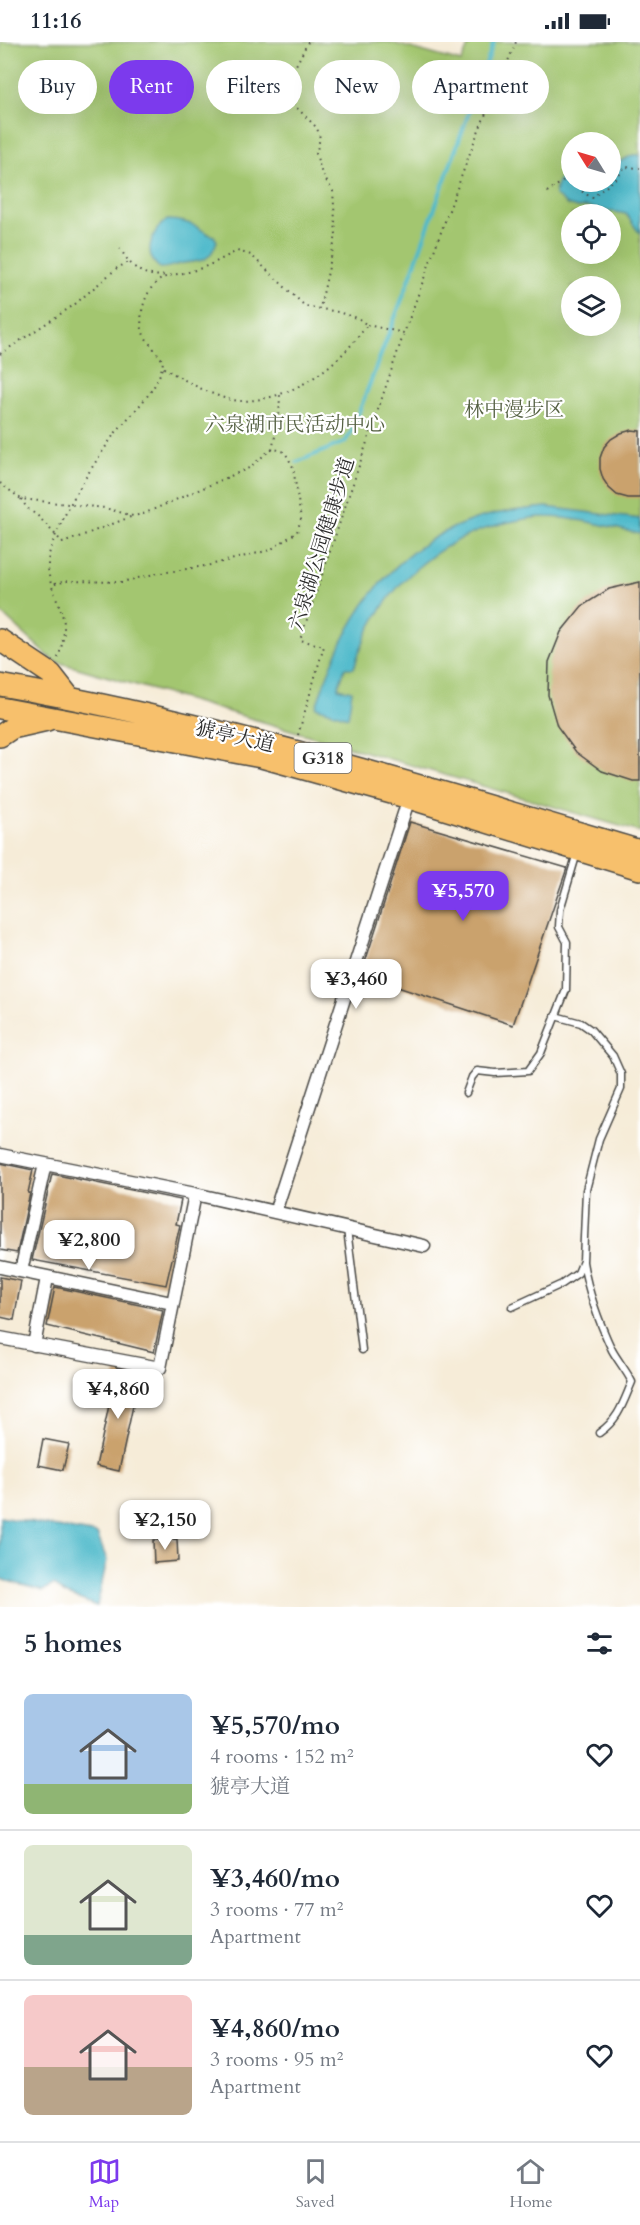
<!DOCTYPE html>
<meta charset="utf-8">
<style>
:root{--surface:#fff;--page:#f6f6f7;--text:#1f2937;--muted:#747a83;--line:#e0e1e3;--accent:#7c3aed}
body{margin:0;font-family:Cardo,"Noto Serif SC",serif;background:var(--page);color:var(--text);height:100vh;display:flex;flex-direction:column;font-size:22px;white-space:nowrap}
*{box-sizing:border-box;margin:0}
p{font-size:20px;color:var(--muted)}
.icon{flex:none;width:33px;height:33px;fill:none;stroke:currentColor;stroke-width:2;stroke-linecap:round;stroke-linejoin:round}
.map{position:relative;height:1565px;overflow:hidden}
.sheet{display:flex;flex-direction:column;background:var(--surface);flex:1}
.sheet>*{flex:none}
.guide{position:absolute;left:18px;top:18px;width:604px;height:54px;display:flex;gap:12px}
.needle{width:39px;rotate:307deg}
.controls{position:absolute;left:561px;top:90px;display:grid;gap:12px}
.controls a{display:grid;place-items:center;width:60px;height:60px;border-radius:50%;background:var(--surface);box-shadow:0 6px 24px #0002;font-size:30px}
.price{position:absolute;translate:-50% -51px;padding:0 14px;border-radius:12px;background:#fff;color:#222;font-size:20px;line-height:39px;filter:drop-shadow(0 2px 3px #0008)}
.price::after{content:'';position:absolute;left:50%;top:36px;width:18px;height:14px;margin-left:-9px;background:inherit;clip-path:polygon(0 0,100% 0,50% 100%)}
.price.current{background:var(--accent);color:#fff}
ul{padding:0;list-style:none}
li{display:flex;align-items:center;gap:18px;height:150px;padding:0 24px}
li+li{border-top:2px solid var(--line)}
li span{display:grid;place-items:center;flex:none;width:168px;height:120px;border-radius:9px;color:#555}
li>.icon{margin-inline-start:auto}
span .icon{width:72px;height:72px;fill:#fffc;stroke-width:1}
li b{font-size:26px}
h2{display:flex;justify-content:space-between;align-items:center;height:72px;padding:0 24px;font-size:26px}
.pill{padding:0 21px;border-radius:27px;background:var(--surface);box-shadow:0 6px 24px #0002;font-size:21px;line-height:54px}
.pill.current{background:var(--accent);color:#fff}
.status{display:flex;justify-content:space-between;align-items:center;height:42px;padding:0 30px;background:var(--surface);direction:ltr}
.status svg{height:16px;fill:currentColor}
.dock{display:flex;justify-content:space-around;align-items:center;height:84px;border-top:2px solid var(--line);background:var(--surface);font-size:16px;color:var(--muted)}
.dock a{display:grid;justify-items:center;gap:3px}
.dock .current{color:var(--accent)}
.map>svg:first-child{display:block}
.green{fill:#a3c66f;stroke:#67784d;stroke-width:1.5;fill-rule:evenodd}
.water{fill:#4db9ca;stroke:#3c727a;stroke-width:1.5}
.lines{fill:none;stroke-linecap:round;stroke-linejoin:round}
.stream{stroke:#4db9ca;stroke-width:4}
.building{fill:#caa26d}
.service-casing{stroke:#494845;stroke-width:9}
.minor-casing{stroke:#494845;stroke-width:15}
.trunk-casing{stroke:#494845;stroke-width:24}
.path{stroke:#494845;stroke-width:2;stroke-dasharray:1.5 4.5;stroke-linecap:butt}
.service{stroke:#fff;stroke-width:6}
.minor{stroke:#fff;stroke-width:12}
.trunk{stroke:#f7c06c;stroke-width:21}
.labels{text-anchor:middle;stroke-width:4.5;stroke-linejoin:round;paint-order:stroke}
.shield{fill:#fff;stroke:#6b6b6b;stroke-width:1.5}
.shield-label{font-size:18px;font-weight:bold;fill:#2b2b2b}
.park-label{font-size:20px;fill:#556143;stroke:#fff}
.street-label{font-size:20px;fill:#2b2b2b;stroke:#fff}
</style>
<div class="status"><b>11:16</b><svg viewBox="0 0 49 12"><path d="M0 12V9h3v3zM5 12V6h3v6zM10 12V3h3v9zM15 12V0h3v12zM26 1h20v11H26zM47 4h2v5h-2z"/></svg></div>
<div class="map">
<svg width="640" height="1565" viewBox="0 0 640 1565">
<rect width="100%" height="100%" fill="#fff"/>
<filter id="ink" filterUnits="userSpaceOnUse"><feTurbulence type="fractalNoise" baseFrequency=".0167" numOctaves="2"/><feDisplacementMap in="SourceGraphic" scale="12" xChannelSelector="R" yChannelSelector="G"/><feConvolveMatrix kernelMatrix="1 2 1 2 8 2 1 2 1" color-interpolation-filters="sRGB"/></filter>
<filter id="wash" filterUnits="userSpaceOnUse"><feTurbulence type="fractalNoise" baseFrequency=".008" numOctaves="4" result="noise"/><feDisplacementMap in="SourceGraphic" scale="24" xChannelSelector="R" yChannelSelector="G"/><feGaussianBlur stdDeviation="1.35" result="paint"/><feColorMatrix in="noise" values="0 0 0 0 0 0 0 0 0 0 0 0 0 0 0 0 0 1.4 0 .05"/><feComposite in="paint" operator="in"/></filter>
<g filter="url(#wash)">
<rect width="100%" height="100%" fill="#f6ecd8"/>
<path class="green" d="M0,0H389L461,20L470,0H640V790L54,619L0,570ZM572,100H610V140H572ZM572,172H610V212H572ZM572,244H610V284H572Z"/>
<path class="water" d="M633,113H640V192L626,172L586,165L577,166L567,163L555,153C555,140 561,132 571,125L572,140H610L611,124Z
M167,178C177,178 188,180 197,185C204,189 206,192 214,194L217,199C209,223 200,218 179,222C172,224 167,226 160,226C142,213 151,189 167,178Z
M546,465L640,477V492C609,485 577,475 545,475C534,474 521,478 509,480C433,497 376,551 354,626H345L338,646L352,649L348,675L316,665C342,584 385,509 470,479C494,470 520,468 546,465Z
M0,1475L97,1492L107,1518L97,1564L65,1552L53,1543L43,1549L0,1537Z"/>
<g class="lines">
<path class="stream" d="M297,420L345,400L351,391L407,244L494,0"/>
</g>
<g id="blocks">
<path class="building" d="M632,388L640,389V456H628L617,453L609,446L603,437L600,427V416L604,405L611,397L621,391Z
M640,540V739H633L602,729L576,710L557,684L548,653L549,620L561,590L582,564L609,547Z
M410,780L567,826L513,983L361,933Z
M0,1121L33,1128L28,1151H30L17,1211L0,1208Z
M52,1132L181,1158L176,1182L180,1183L166,1243L32,1218Z
M0,1235L21,1239L14,1278L0,1275Z
M55,1245L163,1268L154,1310L47,1284Z
M117,1326L140,1331L119,1429L96,1424Z
M43,1397L69,1402L63,1428L38,1423Z
M177,1497L178,1519L154,1521L153,1498Z"/>
</g>
</g>
<g filter="url(#ink)">
<use href="#blocks" fill-opacity="0" stroke="#494845" stroke-width="1.5"/>
<g class="lines">
<g class="service-casing">
<path id="service" d="M466,1051L472,1035L477,1029L495,1031L528,1029L541,1011L566,948L567,900L559,885L560,868L577,811
M347,1187L362,1308
M583,1220C588,1250 599,1280 612,1308C618,1319 626,1328 632,1340C623,1361 619,1377 599,1391
M512,1265L562,1242L578,1231L583,1219L586,1148L599,1097L621,1047V1032L613,1014L591,988L581,981L555,974"/>
</g>
<g class="minor-casing">
<path id="minor" d="M0,1113L195,1152L424,1204
M275,1170L409,756
M0,1225L172,1261
M21,1229L45,1122
M0,1296L160,1326L195,1152
M34,1303L47,1236"/>
</g>
<g class="trunk-casing">
<path id="trunk" d="M0,598L51,632L69,655
M0,643C218,681 429,746 640,809
M0,666L261,715L409,756L640,827
M0,694L12,686L47,678"/>
</g>
<path class="path" d="M308,0L293,29L291,45L292,61L317,86L320,96L316,112L322,132L333,149L336,193L320,266
M547,150L565,138L592,156L617,136L625,125L640,126
M120,206C131,226 143,236 167,233
M367,283L404,291L474,100L516,0
M0,312L74,263L117,226L129,220
M272,408L279,377L280,352
M0,441L21,457L105,466L133,474L143,472L249,426L269,409L275,407L285,410L293,425L301,477L297,490L270,508L210,523L150,533L122,540L67,539L51,543
M21,457L27,466L39,475L63,501L133,474
M58,616C62,605 66,587 63,576C59,558 48,543 48,523C48,509 54,497 60,484C73,453 94,422 113,394C130,371 160,349 163,319C157,310 149,302 144,293C137,278 144,251 156,241C166,231 182,233 195,228C210,224 223,216 237,209L251,213L305,264L338,270L359,277L367,283C339,323 294,358 242,359C218,359 183,337 162,325
M298,693L324,604L300,598L404,291"/>
<use href="#service" class="service"/>
<use href="#minor" class="minor"/>
<use href="#trunk" class="trunk"/>
</g>
</g>
<g class="labels">
<rect class="shield" x="294.5" y="701" width="57" height="30" rx="4.5"/>
<g class="shield-label">
<text x="323" y="722">G318</text>
</g>
<g class="park-label">
<text x="514" y="374">林中漫步区</text>
<text x="295" y="389">六泉湖市民活动中心</text>
</g>
<g class="street-label">
<text transform="translate(321 502) rotate(-73)" y="7">六泉湖公园健康步道</text>
<text transform="translate(235 694) rotate(13)" y="7">猇亭大道</text>
</g>
</g>
</svg>
<div class="controls">
<a><svg class="needle" viewBox="-14 -14 28 28"><path d="M0-13l5 13h-10z" fill="#e53935"/><path d="M0 13l5-13h-10z" fill="#747a83"/></svg></a>
<a><svg class="icon" aria-label="locate" viewBox="0 0 24 24"><circle cx="12" cy="12" r="6"/><path d="M12 2v4M12 18v4M2 12h4M18 12h4"/></svg></a>
<a><svg class="icon" aria-label="layers" viewBox="0 0 24 24"><path d="M12 4l9 5-9 5-9-5zM3 14l9 5 9-5"/></svg></a>
</div>
<b class="price current" style="left:463px;top:880px">¥5,570</b>
<b class="price" style="left:356px;top:968px">¥3,460</b>
<b class="price" style="left:89px;top:1229px">¥2,800</b>
<b class="price" style="left:118px;top:1378px">¥4,860</b>
<b class="price" style="left:165px;top:1509px">¥2,150</b>
<div class="guide">
<a class="pill">Buy</a>
<a class="pill current">Rent</a>
<a class="pill">Filters</a>
<a class="pill">New</a>
<a class="pill">Apartment</a>
</div>
</div>
<section class="sheet">
<h2>5 homes<svg class="icon" aria-label="filters" viewBox="0 0 24 24"><path d="M4 7h16M4 17h16"/><circle cx="9" cy="7" r="2"/><circle cx="15" cy="17" r="2"/></svg></h2>
<ul>
<li><span style="background:linear-gradient(#a9c7e8 75%,#8fb573 0)"><svg class="icon" aria-label="home" viewBox="0 0 24 24"><path d="M3 11l9-7 9 7M6 9v11h12V9"/></svg></span><div><b>¥5,570/mo</b><p>4 rooms · 152 m²</p><p>猇亭大道</p></div><svg class="icon" aria-label="heart" viewBox="0 0 24 24"><path d="M12 20l-8-8c-3-5 5-10 8-4 3-6 11-1 8 4z"/></svg></li>
<li><span style="background:linear-gradient(#dfe7d0 75%,#7fa58c 0)"><svg class="icon" aria-label="home" viewBox="0 0 24 24"><path d="M3 11l9-7 9 7M6 9v11h12V9"/></svg></span><div><b>¥3,460/mo</b><p>3 rooms · 77 m²</p><p>Apartment</p></div><svg class="icon" aria-label="heart" viewBox="0 0 24 24"><path d="M12 20l-8-8c-3-5 5-10 8-4 3-6 11-1 8 4z"/></svg></li>
<li><span style="background:linear-gradient(#f6c9c9 60%,#b9a48a 0)"><svg class="icon" aria-label="home" viewBox="0 0 24 24"><path d="M3 11l9-7 9 7M6 9v11h12V9"/></svg></span><div><b>¥4,860/mo</b><p>3 rooms · 95 m²</p><p>Apartment</p></div><svg class="icon" aria-label="heart" viewBox="0 0 24 24"><path d="M12 20l-8-8c-3-5 5-10 8-4 3-6 11-1 8 4z"/></svg></li>
</ul>
</section>
<nav class="dock">
<a class="current"><svg class="icon" aria-label="map" viewBox="0 0 24 24"><path d="M3 6l6-2 6 2 6-2v14l-6 2-6-2-6 2zM9 4v14M15 6v14"/></svg>Map</a>
<a><svg class="icon" aria-label="saved" viewBox="0 0 24 24"><path d="M7 4h10v16l-5-4-5 4z"/></svg>Saved</a>
<a><svg class="icon" aria-label="home" viewBox="0 0 24 24"><path d="M3 11l9-7 9 7M6 9v11h12V9"/></svg>Home</a>
</nav>
